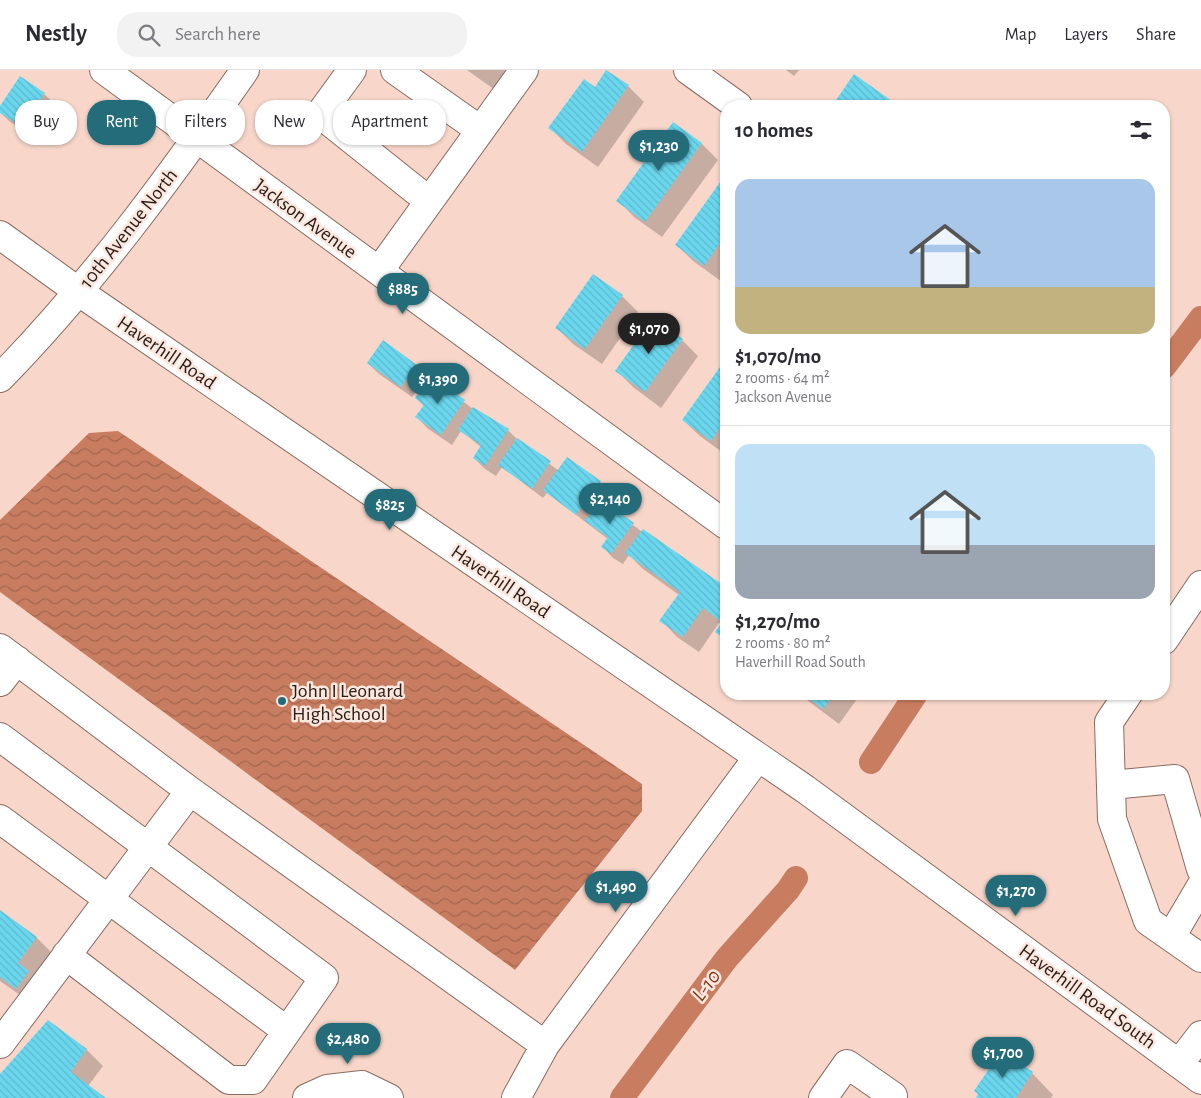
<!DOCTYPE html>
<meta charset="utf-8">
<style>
:root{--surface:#fff;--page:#f2f2f3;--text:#2b2b33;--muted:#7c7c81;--line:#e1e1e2;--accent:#256c7a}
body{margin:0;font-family:"Alegreya Sans",sans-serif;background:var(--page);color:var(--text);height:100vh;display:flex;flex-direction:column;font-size:19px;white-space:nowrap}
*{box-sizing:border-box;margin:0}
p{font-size:16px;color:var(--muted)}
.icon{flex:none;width:28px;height:28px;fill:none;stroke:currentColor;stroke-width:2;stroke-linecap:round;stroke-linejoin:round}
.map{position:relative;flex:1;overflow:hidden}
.panel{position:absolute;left:720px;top:30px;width:450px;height:600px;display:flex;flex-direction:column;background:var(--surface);border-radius:20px;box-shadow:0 1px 4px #0004}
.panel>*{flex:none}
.hud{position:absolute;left:15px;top:30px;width:475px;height:45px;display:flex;gap:10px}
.price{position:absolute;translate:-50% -42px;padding:0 11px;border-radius:18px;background:var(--accent);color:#fff;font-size:16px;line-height:32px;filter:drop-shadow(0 1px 2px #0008)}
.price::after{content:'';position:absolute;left:50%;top:30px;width:15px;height:11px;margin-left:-8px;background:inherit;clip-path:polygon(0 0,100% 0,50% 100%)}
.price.on{background:#222;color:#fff}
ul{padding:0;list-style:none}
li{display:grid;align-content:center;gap:10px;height:265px;padding:0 15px}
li+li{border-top:1px solid var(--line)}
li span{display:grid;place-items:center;height:155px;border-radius:15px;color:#555}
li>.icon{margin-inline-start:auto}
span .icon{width:90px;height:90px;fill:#fffc;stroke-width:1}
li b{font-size:21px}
h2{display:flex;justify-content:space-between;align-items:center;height:60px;padding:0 15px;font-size:21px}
.chip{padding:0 18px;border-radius:20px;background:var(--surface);box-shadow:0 1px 4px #0004;font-size:18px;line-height:45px}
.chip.on{background:var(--accent);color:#fff}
header{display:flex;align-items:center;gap:30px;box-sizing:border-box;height:70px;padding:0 25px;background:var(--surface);border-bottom:1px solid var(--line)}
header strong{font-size:24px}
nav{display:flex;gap:28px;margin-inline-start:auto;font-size:18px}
.search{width:350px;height:45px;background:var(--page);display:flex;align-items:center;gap:12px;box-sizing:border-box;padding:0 18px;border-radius:20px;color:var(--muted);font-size:19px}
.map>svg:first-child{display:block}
.water{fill:url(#water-waves)}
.shadow{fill:#0003}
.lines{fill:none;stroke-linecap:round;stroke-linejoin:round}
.canal{stroke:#c97d60;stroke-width:24}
.building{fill:url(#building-back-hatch)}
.minor-casing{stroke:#896c61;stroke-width:30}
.minor{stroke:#fff;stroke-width:28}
.poi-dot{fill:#256c7a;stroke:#fce7df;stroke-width:2}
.labels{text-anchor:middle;stroke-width:5;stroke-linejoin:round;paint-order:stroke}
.street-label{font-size:20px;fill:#271b16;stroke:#fce7df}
.poi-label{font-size:20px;fill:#271b16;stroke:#fce7df;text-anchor:start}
.water-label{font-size:21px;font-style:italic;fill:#7e371a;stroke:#fce7df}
</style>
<header>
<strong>Nestly</strong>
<div class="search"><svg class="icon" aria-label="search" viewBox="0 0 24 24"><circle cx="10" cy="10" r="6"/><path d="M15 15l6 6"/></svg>Search here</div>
<nav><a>Map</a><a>Layers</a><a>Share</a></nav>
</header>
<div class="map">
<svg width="1201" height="1028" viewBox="0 0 1201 1028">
<defs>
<pattern id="water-waves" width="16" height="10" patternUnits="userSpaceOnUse" patternTransform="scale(1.25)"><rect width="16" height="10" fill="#c97d60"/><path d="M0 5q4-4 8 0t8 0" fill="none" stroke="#a3664e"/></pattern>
<pattern id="building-back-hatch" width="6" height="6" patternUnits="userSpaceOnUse" patternTransform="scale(1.25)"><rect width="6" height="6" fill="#6bd7ee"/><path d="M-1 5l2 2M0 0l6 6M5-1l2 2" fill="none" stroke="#5db8cb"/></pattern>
</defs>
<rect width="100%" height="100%" fill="#f8d7ca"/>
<path class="water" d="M118,361L642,714V741L515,900L0,522V450L89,363Z"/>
<path class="shadow" d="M467,0H509L495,20Z
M786,0H799L794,6Z
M607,1L628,16L644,32L598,97L566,74L550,58L595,18Z
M854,6L897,36H839L835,33Z
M44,24L55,34L33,67L9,51L0,42V38Z
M673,53L702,74L718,90L662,167L634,147L618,130Z
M726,106V204L721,211L693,191L677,175Z
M622,226L638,242L602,294L573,274L557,258Z
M682,270L698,286L661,338L633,317L617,301Z
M368,293L416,296L427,306L412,327L379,304Z
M720,298L726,303V385L700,366L683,350Z
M431,307L473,339L508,360L519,371L559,401L600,412L610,423L604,432L642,462L643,460L726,519V571L717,562L722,554L719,553L699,582L677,567L661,550L679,525L643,499L629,485L623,494L613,488L603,477L608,469L547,423L543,428L502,397L496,406L485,399L474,388L481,377L461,361L452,375L427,358L417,347L424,336L416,328Z
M799,624H859L860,625L839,654Z
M0,842L37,868L53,884L33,934L0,911Z
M48,952L87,980L103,996L88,1016L104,1028H0V1006Z
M1001,983L1032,1003L1053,1025L1051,1028H977Z"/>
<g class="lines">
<path class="canal" d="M1164,297L1201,248
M871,692L916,624
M622,1028L727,888L788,820L796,808"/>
</g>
<path class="building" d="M606,0L629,15L582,82L548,58L584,9L595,17Z
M854,4L899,36H838L834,33Z
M20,6L45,23L22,57L0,43V36Z
M673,52L702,73L645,152L616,131Z
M726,104V165L704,196L675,175Z
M593,204L623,225L585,279L555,258Z
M653,248L683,269L645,322L615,301Z
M383,270L417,295L401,317L367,293Z
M720,297L726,301V350L711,371L682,350Z
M431,306L465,330L441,365L415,347L424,335L415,328Z
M473,337L509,359L485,396L473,388L481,375L458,360Z
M517,368L551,391L532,419L498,395Z
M567,387L601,411L576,445L543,420Z
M601,429L634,453L611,484L601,477L608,467L585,451Z
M643,459L726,517V570L715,562L722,552L703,538L683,567L659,551L680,522L625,483Z
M803,624H834L823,639Z
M0,840L37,867L18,893L29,901L16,919L0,907Z
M48,950L87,979L71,1002L106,1028H0V1004Z
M1001,981L1033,1002L1016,1028H976L978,1024L974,1021Z"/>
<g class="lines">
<g class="minor-casing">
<path id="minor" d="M104,0L726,455
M352,0L320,44L429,131
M395,0L480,60
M688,0L738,36
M0,165L79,222L805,719L1201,1010
M379,201L524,0
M0,308C92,214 170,107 245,0
M1164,570L1201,515
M0,578L190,721L0,974
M0,612L17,590
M1128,624L1109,652L1112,749L1148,851L1201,888
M0,667L324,908L253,1010H229L66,885
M1111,715L1175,709L1201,799
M190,721L545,975
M0,749L287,961
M1171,867L1201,816
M1179,994L1201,965
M307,1028L327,1019L362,1015L389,1028
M516,1028L545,975L758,687
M823,1028L847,994L893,1026L892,1028"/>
</g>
<use href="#minor" class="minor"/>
</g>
<circle class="poi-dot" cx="282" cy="631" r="5"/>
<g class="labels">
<g class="street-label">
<text transform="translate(306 148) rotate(36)" y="7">Jackson Avenue</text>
<text transform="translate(128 158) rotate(-52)" y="7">10th Avenue North</text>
<text transform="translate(167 282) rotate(34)" y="7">Haverhill Road</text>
<text transform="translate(501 511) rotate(34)" y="7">Haverhill Road</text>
<text transform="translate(1088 926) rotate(36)" y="7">Haverhill Road South</text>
</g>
<g class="poi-label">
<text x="292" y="627">John I Leonard<tspan x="292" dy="23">High School</tspan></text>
</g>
<g class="water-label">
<text transform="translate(706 915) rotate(-53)" y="7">L-10</text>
</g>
</g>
</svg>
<b class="price" style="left:659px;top:102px">$1,230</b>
<b class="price" style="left:403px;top:245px">$885</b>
<b class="price on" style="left:649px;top:285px">$1,070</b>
<b class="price" style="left:438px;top:335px">$1,390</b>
<b class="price" style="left:610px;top:455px">$2,140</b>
<b class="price" style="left:390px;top:461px">$825</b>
<b class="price" style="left:616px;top:843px">$1,490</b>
<b class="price" style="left:1016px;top:847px">$1,270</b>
<b class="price" style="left:348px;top:995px">$2,480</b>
<b class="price" style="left:1003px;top:1009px">$1,700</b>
<div class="hud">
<a class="chip">Buy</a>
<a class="chip on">Rent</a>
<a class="chip">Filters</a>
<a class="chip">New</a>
<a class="chip">Apartment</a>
</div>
<section class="panel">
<h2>10 homes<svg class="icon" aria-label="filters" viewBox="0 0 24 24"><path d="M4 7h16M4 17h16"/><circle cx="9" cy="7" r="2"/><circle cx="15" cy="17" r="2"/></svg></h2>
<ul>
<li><span style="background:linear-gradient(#a9c7e8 70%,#c2b280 0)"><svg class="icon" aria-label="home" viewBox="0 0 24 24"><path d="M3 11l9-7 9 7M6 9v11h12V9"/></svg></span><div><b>$1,070/mo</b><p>2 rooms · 64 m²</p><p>Jackson Avenue</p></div></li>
<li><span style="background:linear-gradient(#bfe0f5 65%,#9aa5b1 0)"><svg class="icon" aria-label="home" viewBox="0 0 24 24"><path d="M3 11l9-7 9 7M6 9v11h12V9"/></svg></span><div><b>$1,270/mo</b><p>2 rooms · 80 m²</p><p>Haverhill Road South</p></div></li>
</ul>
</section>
</div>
